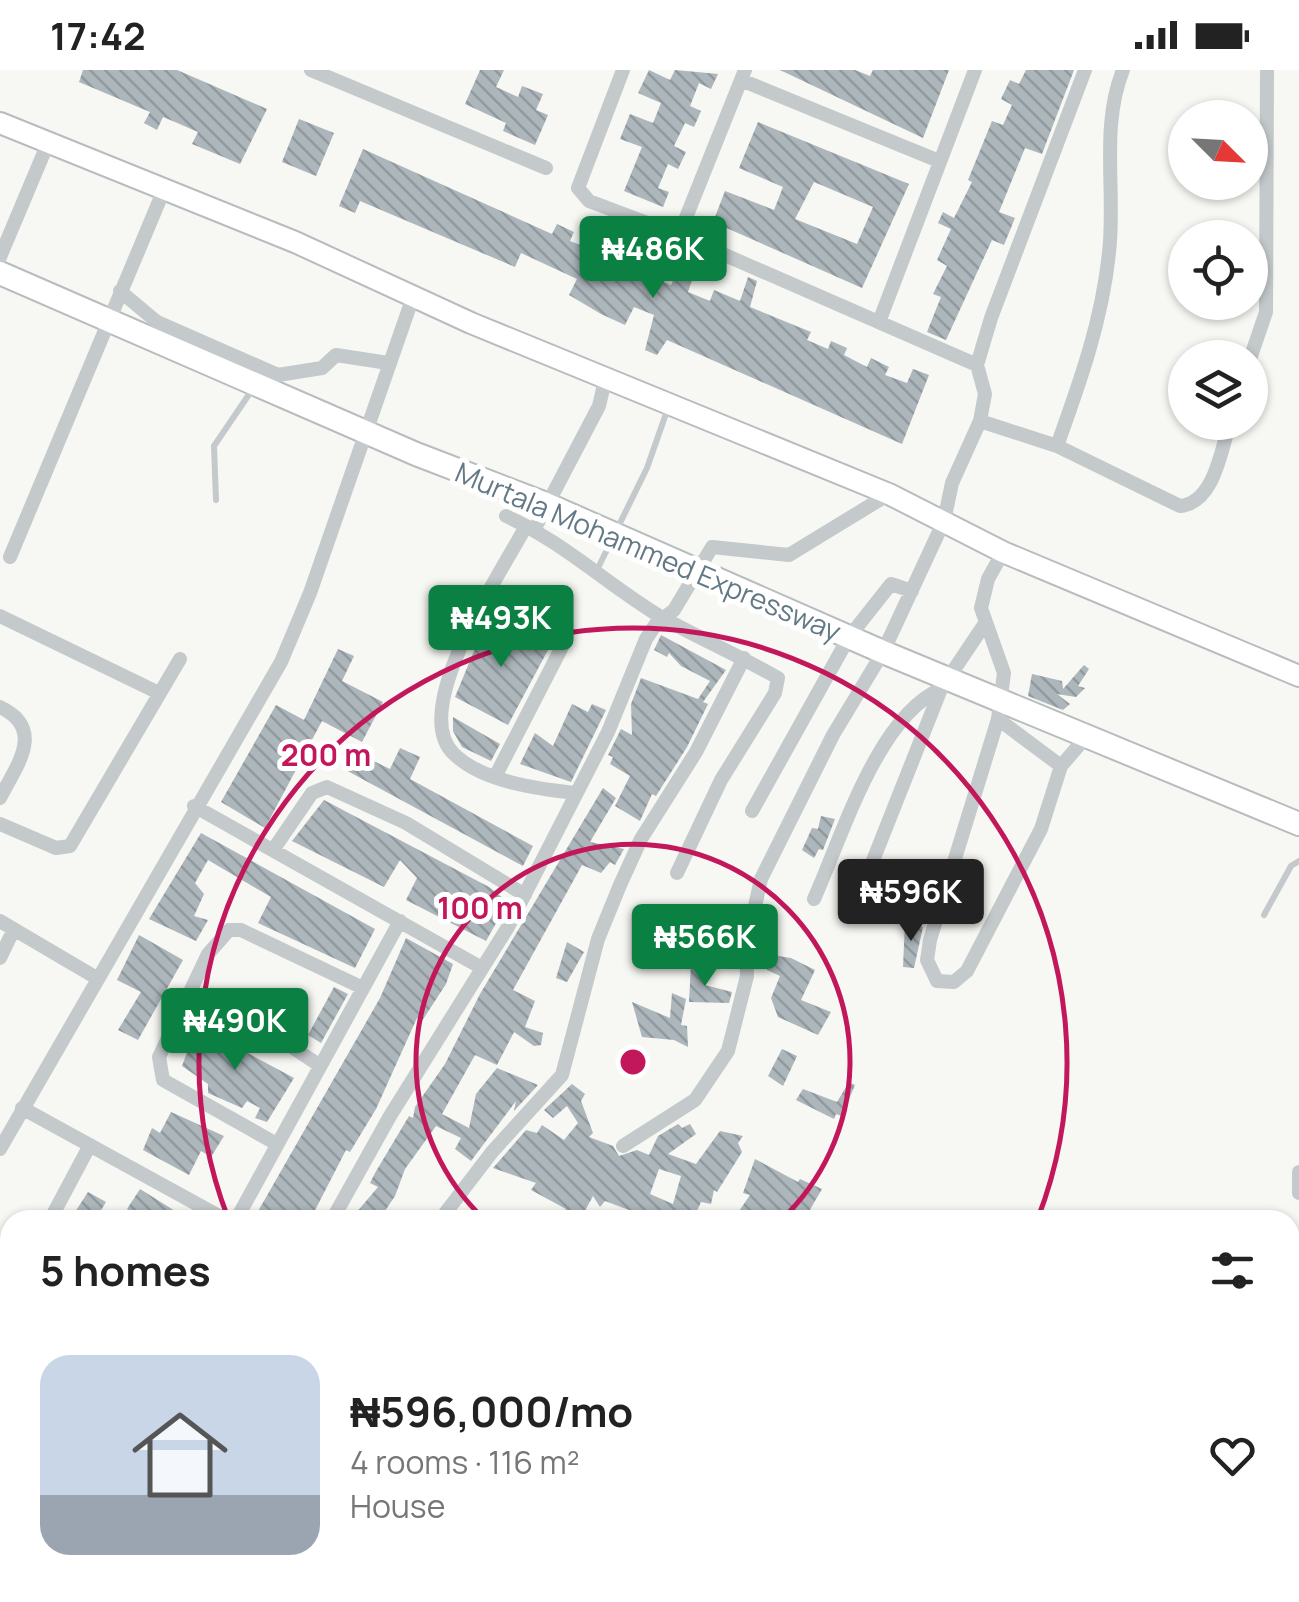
<!DOCTYPE html>
<meta charset="utf-8">
<style>
:root{--surface:#fff;--page:#f2f2f2;--text:#222;--muted:#767676;--line:#e0e0e0;--accent:#0b8043}
body{margin:0;font-family:Manrope,sans-serif;background:var(--page);color:var(--text);height:100vh;display:flex;flex-direction:column;font-size:38px;white-space:nowrap}
*{box-sizing:border-box;margin:0}
p{font-size:32px;color:var(--muted)}
.icon{flex:none;width:55px;height:55px;fill:none;stroke:currentColor;stroke-width:2;stroke-linecap:round;stroke-linejoin:round}
.map{position:relative;flex:1;overflow:hidden}
.drawer{position:absolute;left:0px;top:1140px;width:1300px;height:392px;display:flex;flex-direction:column;background:var(--surface);border-radius:30px 30px 0 0;box-shadow:0 2px 8px #0004}
.drawer>*{flex:none}
.needle{width:65px;rotate:114deg}
.fabs{position:absolute;left:1168px;top:30px;display:grid;gap:20px}
.fabs a{display:grid;place-items:center;width:100px;height:100px;border-radius:50%;background:var(--surface);box-shadow:0 2px 8px #0004;font-size:50px}
.price{position:absolute;translate:-50% -85px;padding:0 22px;border-radius:10px;background:var(--accent);color:#fff;font-size:32px;line-height:65px;filter:drop-shadow(0 2px 5px #0008)}
.price::after{content:'';position:absolute;left:50%;top:60px;width:30px;height:22px;margin-left:-15px;background:inherit;clip-path:polygon(0 0,100% 0,50% 100%)}
.price.current{background:#222;color:#fff}
ul{padding:0;list-style:none}
li{display:flex;align-items:center;gap:30px;height:250px;padding:0 40px}
li+li{border-top:2px solid var(--line)}
li span{display:grid;place-items:center;flex:none;width:280px;height:200px;border-radius:30px;color:#555}
li>.icon{margin-inline-start:auto}
span .icon{width:120px;height:120px;fill:#fffc;stroke-width:1}
li b{font-size:42px}
h2{display:flex;justify-content:space-between;align-items:center;height:120px;padding:0 40px;font-size:42px}
.status{display:flex;justify-content:space-between;align-items:center;height:70px;padding:0 50px;background:var(--surface);direction:ltr}
.status svg{height:28px;fill:currentColor}
.map>svg:first-child{display:block}
.building{fill:url(#building-back-hatch);fill-rule:evenodd}
.lines{fill:none;stroke-linecap:round;stroke-linejoin:round}
.secondary-casing{stroke:#b6bcc0;stroke-width:24}
.primary-casing{stroke:#b7bcbf;stroke-width:26}
.service{stroke:#c4c9cb;stroke-width:6}
.minor{stroke:#c4c9cb;stroke-width:14}
.secondary{stroke:#fff;stroke-width:20}
.primary{stroke:#fff;stroke-width:22}
.ring{fill:none;stroke:#c2185b;stroke-width:5}
.labels{text-anchor:middle;stroke-width:10;stroke-linejoin:round;paint-order:stroke}
.street-label{font-size:28px;fill:#637986;stroke:#fff}
.centre{fill:#c2185b;stroke:#fff;stroke-width:5}
.ring-label{font-size:30px;text-anchor:middle;font-weight:bold;fill:#c2185b;stroke:#fff;stroke-width:10;stroke-linejoin:round;paint-order:stroke}
</style>
<div class="status"><b>17:42</b><svg viewBox="0 0 49 12"><path d="M0 12V9h3v3zM5 12V6h3v6zM10 12V3h3v9zM15 12V0h3v12zM26 1h20v11H26zM47 4h2v5h-2z"/></svg></div>
<div class="map">
<svg width="1299" height="1532" viewBox="0 0 1299 1532">
<defs>
<pattern id="building-back-hatch" width="6" height="6" patternUnits="userSpaceOnUse" patternTransform="scale(2.5)"><rect width="6" height="6" fill="#acb6bb"/><path d="M-1 5l2 2M0 0l6 6M5-1l2 2" fill="none" stroke="#90999e"/></pattern>
</defs>
<rect width="100%" height="100%" fill="#f7f7f3"/>
<path class="building" d="M83,0H177L267,39L240,94L192,74L198,62L175,52L163,47L157,60L144,53L150,42L79,12Z
M480,0H504L496,17L518,27L522,16L543,24L536,40L548,45L535,75L503,61L506,53L465,34Z
M649,0L670,10L675,0L718,4L711,19L699,13L690,36L701,41L694,57L685,53L674,76L686,82L678,99L668,94L658,118L669,122L663,137L624,121L642,77L620,69L630,44L653,53L661,33L638,23Z
M780,0H855L870,6L873,0H949L923,68Z
M1026,0H1074L1042,84L1025,78L999,142L1015,148L1004,175L992,170L946,270L927,262L941,227L933,224L947,196L937,190L951,159L938,153L943,142L954,148L972,112L968,110L992,51L1003,55L1012,35L1001,29L1010,10L1019,14Z
M299,49L334,63L316,106L282,92Z
M758,52L909,114L862,218L713,152L725,121L774,140L783,117L739,98ZM814,112L873,137L857,174L795,149Z
M363,79L552,164L557,154L574,162L570,171L593,180L597,170L632,184L653,197L649,206L671,215L676,204L692,210L688,222L710,231L714,220L740,231L748,207L757,211L750,237L811,262L807,270L828,279L831,271L847,278L844,285L867,297L871,288L889,297L885,305L907,313L913,299L929,305L902,374L667,270L657,285L645,280L654,245L634,237L625,255L601,244L569,225L577,209L521,183L515,197L367,134L360,131L355,143L339,136Z
M488,547L509,557L511,553L549,578L508,655L455,627Z
M661,565L726,600L703,632L708,634L687,677L656,726L652,724L640,751L615,736L630,706L610,694L613,687L608,685L621,659L632,665L631,634L641,608L698,629L710,611L681,596L669,583L667,587L654,580Z
M338,579L354,586L342,611L383,632L362,672L322,651L265,758L221,732L276,635L304,650Z
M1084,595L1089,599L1078,616L1085,618L1076,627L1057,624L1070,634L1063,640L1028,626L1032,604L1062,611L1063,619Z
M572,634L588,642L592,634L606,640L571,712L520,694L535,663L553,676Z
M453,647L500,674L491,691L462,677L453,661Z
M400,678L420,687L410,709L533,776L523,796L342,698L351,680L390,699Z
M603,718L616,728L590,772L624,779L615,795L610,792L601,803L582,795L513,920L535,931L525,957L543,963L541,975L534,976L514,962L497,995L475,985L442,1044L469,1058L476,1024L497,998L538,1015L514,1041L516,1031L471,1091L455,1079L461,1068L436,1056L405,1099L395,1126L379,1150H350L378,1117L370,1113L375,1103L409,1046L413,1048L415,1037L445,994L480,924Z
M324,730L489,817L508,832L486,871L406,830L417,808L400,790L384,817L292,771Z
M821,746L835,749L823,780L819,779L814,788L802,780L812,758L818,759Z
M201,763L375,859L355,898L258,853L271,827L208,790L195,813L204,824L194,846L208,850L196,871L149,849Z
M890,817L905,819V836L873,835L871,839L862,835L870,820L889,828Z
M905,852L923,857L914,898L903,897Z
M139,865L183,890L138,970L118,960L141,922L117,910Z
M406,868L453,894L446,914L422,951L417,948L376,1039L350,1082L346,1080L310,1150H253L380,928Z
M567,872L584,882L567,912L556,908Z
M765,884L791,888L815,900L801,930L831,942L818,965L778,947L771,928L780,906L767,900Z
M691,895L710,902L705,915L732,922L729,933L689,932Z
M334,917L348,924L321,973L308,965Z
M672,923L686,929L681,955L687,956L688,977L674,970L642,967L632,932L670,948Z
M197,956L222,965L227,956L231,958V974L294,1008L267,1052L255,1048L260,1038L247,1031L242,1038L208,1023V1014L182,996Z
M782,979L797,986L783,1016L768,1006Z
M849,1012L855,1015L842,1046L836,1044L834,1049L796,1030L803,1019L837,1032Z
M572,1014L585,1024L581,1031L593,1063L589,1067L613,1076L619,1086L637,1080L649,1085L658,1066L678,1054L682,1058L690,1054L696,1064L668,1084L696,1094L720,1061L743,1066L738,1073L742,1082L717,1122L714,1120L711,1134L701,1132L693,1150H629V1140L605,1131L600,1137L593,1126L580,1150H556L566,1139L531,1120L536,1113L493,1098L526,1060L537,1063L542,1055L564,1070L578,1053L567,1036L553,1048L544,1040ZM659,1099L681,1106L673,1134L650,1124Z
M171,1042L224,1066L211,1087L201,1081L189,1105L143,1080L152,1058L160,1063Z
M755,1089L798,1112L800,1109L822,1119L804,1150H733L750,1125L743,1123Z
M140,1119L175,1141L171,1150H141L127,1139Z
M88,1122L106,1132L95,1150L75,1142Z"/>
<g class="lines">
<g class="secondary-casing">
<path id="secondary" d="M0,53L295,172L471,253L889,424L1003,482L1299,606"/>
</g>
<g class="primary-casing">
<path id="primary" d="M0,203L416,384L546,434L883,582L1299,754"/>
</g>
<path class="service" d="M216,430L214,376L254,317
M597,500L647,398L668,338
M1264,845L1291,796L1299,791"/>
<path class="minor" d="M311,0L546,98
M623,0L578,118L589,131L679,165L977,295
M741,10L939,91
M679,165L745,0
M0,187L48,73
M120,221L157,252L278,305L322,298L336,285L388,293
M879,252L975,0
M1250,289L1266,242L1267,0
M980,351L1057,376C1080,312 1102,251 1109,183C1116,123 1100,57 1123,0
M1057,376L1180,436C1214,433 1221,381 1230,352
M506,446C563,472 608,515 661,547C699,568 740,586 778,608L775,623L721,710L677,803
M526,456C503,500 407,640 454,684C483,712 538,719 576,723
M534,460L599,336L606,306
M1003,482L988,509L981,538L1004,603L998,649L930,870L927,890L937,911L954,912L967,901L1041,759L1061,696L1086,667
M10,487L163,122
M486,528L525,548L563,575L496,705
M0,546L159,623
M0,637C46,659 17,695 0,728
M998,649L1061,696
M194,736L482,898
M752,741L849,567L891,514L912,521
M0,754L56,778L70,776L180,589
M273,780L312,723L327,717L406,753L525,825
M814,829C842,767 877,647 941,619
M848,838L870,798L941,619L984,555
M0,851L95,907
M0,888L14,859
M189,925L289,975L319,995
M22,1038L226,1150
M275,1073L163,1010L159,987L208,884L229,860H241L363,918
M623,1076L695,1030L728,981L747,906L746,877L761,809L833,665L883,582L944,451L952,413L980,351L985,324L977,295L991,248L1085,0
M0,1079L281,592L310,523L414,224
M1299,1102V1123
M50,1150L90,1075
M236,1150L400,851
M332,1150L390,1046L508,857L608,662L646,569L656,554L674,540L712,477L789,485L889,424
M440,1150L492,1082L562,1005L598,869L620,815L641,769L696,682L744,588
M0,1245L10,1228
M0,1314L10,1320
M1290,1333L1299,1337
M0,1405L10,1411
M0,1493L10,1497
M1290,1494L1299,1497
M60,1522L75,1532
M268,1522L289,1532
M922,1522L944,1532
M127,1532L133,1522
M235,1532L239,1522
M387,1532L389,1522"/>
<use href="#secondary" class="secondary"/>
<use href="#primary" class="primary"/>
</g>
<g class="ring">
<path d="M484 1149A217 217 0 1 1 782 1149"/>
<path d="M228 1148A434 434 0 1 1 1038 1148"/>
</g>
<g class="labels">
<g class="street-label">
<text transform="translate(648 482) rotate(23)" y="10">Murtala Mohammed Expressway</text>
</g>
</g>
<circle cx="633" cy="992" r="15" class="centre"/>
<g class="ring-label">
<text x="326" y="696">200 m</text>
<text x="480" y="849">100 m</text>
</g>
</svg>
<div class="fabs">
<a><svg class="needle" viewBox="-14 -14 28 28"><path d="M0-13l5 13h-10z" fill="#e53935"/><path d="M0 13l5-13h-10z" fill="#767676"/></svg></a>
<a><svg class="icon" aria-label="locate" viewBox="0 0 24 24"><circle cx="12" cy="12" r="6"/><path d="M12 2v4M12 18v4M2 12h4M18 12h4"/></svg></a>
<a><svg class="icon" aria-label="layers" viewBox="0 0 24 24"><path d="M12 4l9 5-9 5-9-5zM3 14l9 5 9-5"/></svg></a>
</div>
<b class="price" style="left:653px;top:231px">₦486K</b>
<b class="price" style="left:501px;top:600px">₦493K</b>
<b class="price current" style="left:911px;top:874px">₦596K</b>
<b class="price" style="left:705px;top:919px">₦566K</b>
<b class="price" style="left:235px;top:1003px">₦490K</b>
<section class="drawer">
<h2>5 homes<svg class="icon" aria-label="filters" viewBox="0 0 24 24"><path d="M4 7h16M4 17h16"/><circle cx="9" cy="7" r="2"/><circle cx="15" cy="17" r="2"/></svg></h2>
<ul>
<li><span style="background:linear-gradient(#c9d6e8 70%,#9aa5b1 0)"><svg class="icon" aria-label="home" viewBox="0 0 24 24"><path d="M3 11l9-7 9 7M6 9v11h12V9"/></svg></span><div><b>₦596,000/mo</b><p>4 rooms · 116 m²</p><p>House</p></div><svg class="icon" aria-label="heart" viewBox="0 0 24 24"><path d="M12 20l-8-8c-3-5 5-10 8-4 3-6 11-1 8 4z"/></svg></li>
</ul>
</section>
</div>
